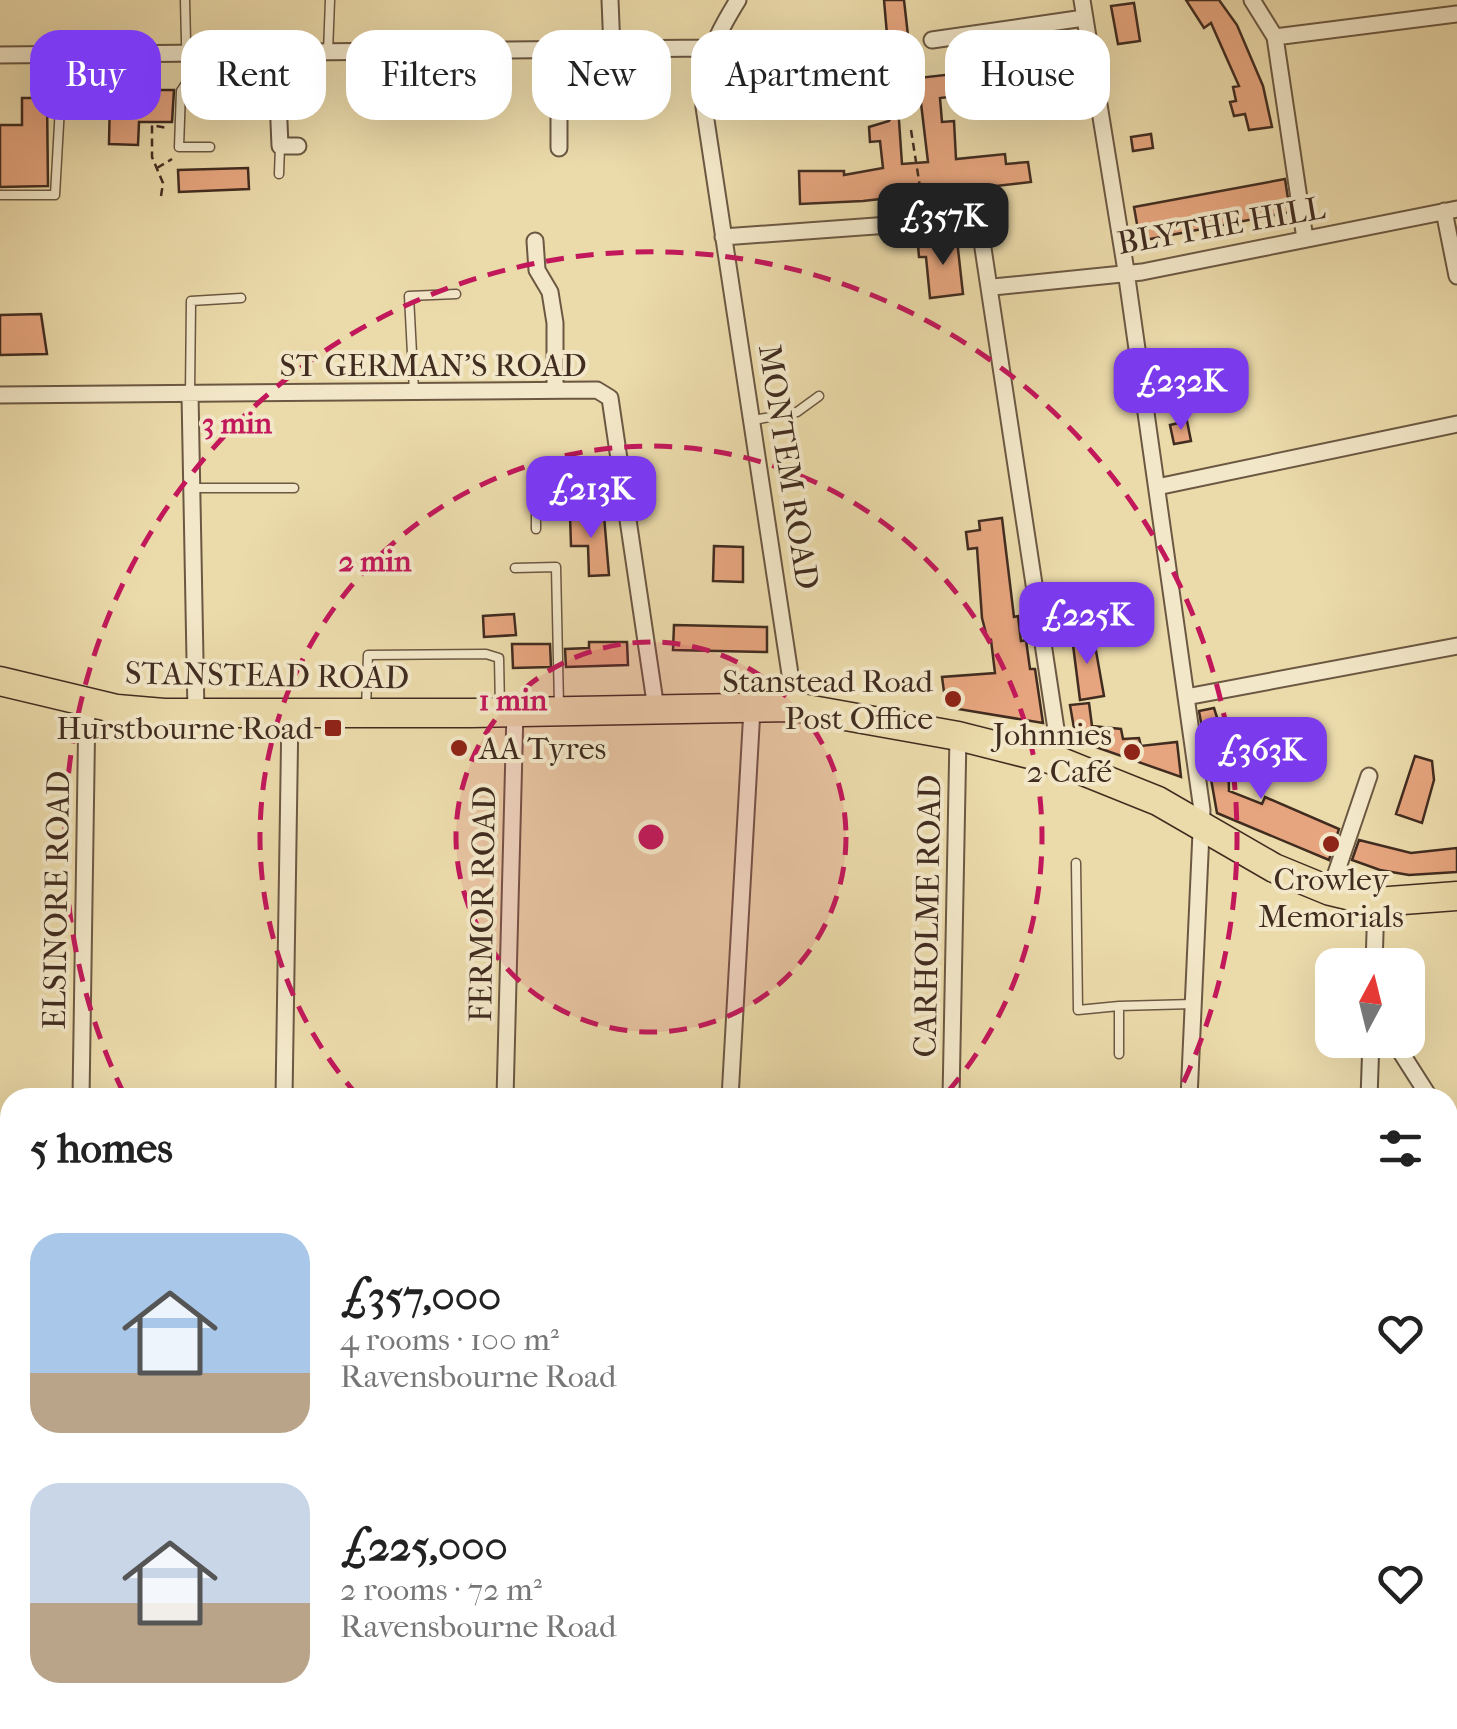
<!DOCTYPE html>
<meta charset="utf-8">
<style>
:root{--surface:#fff;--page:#f6f6f6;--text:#222;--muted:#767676;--accent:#7c3aed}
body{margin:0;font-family:"IM FELL French Canon",serif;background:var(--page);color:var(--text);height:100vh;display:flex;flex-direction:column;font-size:38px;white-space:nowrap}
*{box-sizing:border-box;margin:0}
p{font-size:32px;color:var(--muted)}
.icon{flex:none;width:55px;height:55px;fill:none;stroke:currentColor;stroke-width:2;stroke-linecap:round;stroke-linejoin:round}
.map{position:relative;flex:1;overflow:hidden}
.sheet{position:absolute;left:0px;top:1088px;width:1458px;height:642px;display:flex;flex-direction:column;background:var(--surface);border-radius:30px 30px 0 0;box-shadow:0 10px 40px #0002}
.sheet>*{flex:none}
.top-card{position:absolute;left:30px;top:30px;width:1398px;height:90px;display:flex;gap:20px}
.needle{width:65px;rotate:7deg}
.tools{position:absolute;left:1315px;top:948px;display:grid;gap:20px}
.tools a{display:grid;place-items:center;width:110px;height:110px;border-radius:20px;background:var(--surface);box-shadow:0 10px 40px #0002;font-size:50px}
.price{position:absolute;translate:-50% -85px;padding:0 22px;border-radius:20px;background:var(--accent);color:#fff;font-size:32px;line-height:65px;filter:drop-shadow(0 2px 5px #0008)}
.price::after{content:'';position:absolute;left:50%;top:60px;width:30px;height:22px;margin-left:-15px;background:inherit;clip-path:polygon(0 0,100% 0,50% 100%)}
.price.on{background:#222;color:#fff}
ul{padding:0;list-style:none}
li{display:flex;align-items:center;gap:30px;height:250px;padding:0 30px}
li span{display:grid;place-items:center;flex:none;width:280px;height:200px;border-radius:30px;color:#555}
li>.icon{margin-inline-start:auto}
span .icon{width:120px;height:120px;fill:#fffc;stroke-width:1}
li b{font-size:42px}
h2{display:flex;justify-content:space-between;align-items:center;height:120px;padding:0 30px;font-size:42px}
.chip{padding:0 35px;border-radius:30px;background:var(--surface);box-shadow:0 10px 40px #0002;font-size:35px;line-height:90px}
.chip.on{background:var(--accent);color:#fff}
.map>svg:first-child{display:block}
.building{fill:#e6a57e;stroke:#412c20;stroke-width:2.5}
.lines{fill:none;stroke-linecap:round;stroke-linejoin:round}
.lane-casing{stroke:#6c5842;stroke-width:11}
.street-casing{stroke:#6c5842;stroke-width:19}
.secondary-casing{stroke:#412c20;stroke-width:24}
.primary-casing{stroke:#412c20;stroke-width:26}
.highway-casing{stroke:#412c20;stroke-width:31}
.path{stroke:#412c20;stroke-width:2.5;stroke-dasharray:8 5;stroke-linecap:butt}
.lane{stroke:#f2e7c8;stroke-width:8}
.street{stroke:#f2e7c8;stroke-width:15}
.secondary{stroke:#f2e7c8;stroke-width:20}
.primary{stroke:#ebdaaa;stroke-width:22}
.highway{stroke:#ebdaaa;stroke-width:28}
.ring{fill:none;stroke:#c2185b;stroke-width:5;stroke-dasharray:18 12}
.poi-dot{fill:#8f2418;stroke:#f2e7c8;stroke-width:4}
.labels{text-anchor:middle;stroke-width:8;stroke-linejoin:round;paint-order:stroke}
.street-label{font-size:32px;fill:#412c20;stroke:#f2e7c8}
.poi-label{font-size:32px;fill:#412c20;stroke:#f2e7c8;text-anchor:end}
.centre{fill:#c2185b;stroke:#f2e7c8;stroke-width:5}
.ring-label{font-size:30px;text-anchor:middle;font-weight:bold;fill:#c2185b;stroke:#f2e7c8;stroke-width:8;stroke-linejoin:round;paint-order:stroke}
</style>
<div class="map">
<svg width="1457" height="1729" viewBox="0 0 1457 1729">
<rect width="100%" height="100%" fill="#ebdaaa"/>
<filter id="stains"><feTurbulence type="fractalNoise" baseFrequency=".002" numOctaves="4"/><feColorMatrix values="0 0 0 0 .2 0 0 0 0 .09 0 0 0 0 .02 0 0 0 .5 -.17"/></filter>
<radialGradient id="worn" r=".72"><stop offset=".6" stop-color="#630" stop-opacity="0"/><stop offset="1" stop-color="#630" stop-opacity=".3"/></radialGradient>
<path class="building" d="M884,0H904L914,89L892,92Z
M1186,0H1219L1237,25L1263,86L1272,127L1249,130L1245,114L1234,116L1230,102L1236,101L1233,87L1239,86L1211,23L1204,28Z
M1134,3L1140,41L1118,44L1111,6Z
M1003,58L1006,79L964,85L965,95L940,98L942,122L954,121L956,159L1005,154L1006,164L1028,162L1031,182L863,201L800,204L799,171H844V175L883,168L880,141L870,142L869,127L889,121L898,106L902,164L928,162L918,78L972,72L971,63Z
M143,90H174L172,122H139L138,145L109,144L110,95L143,96Z
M22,98H47L48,186L0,187V125H22Z
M1151,134L1153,148L1133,151L1131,137Z
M248,168L249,189L179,192L178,170Z
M1285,179L1290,212L1140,241L1134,207Z
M957,240L963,294L930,298L926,257H919L918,245Z
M41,314L47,354L0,355V315Z
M1187,421L1191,441L1174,444L1170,425Z
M570,515L604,516L609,575L589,576L588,546H571Z
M1002,518L1014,617L1018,616L1021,641L1026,640L1030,669H1035L1043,723L946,707L942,677L995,673L991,640L988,641L982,618L977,548L968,549L966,532L980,530L979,521Z
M714,546L743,547V582L713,581Z
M514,614L516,635L484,637L483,616Z
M674,625L767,627V652L673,650Z
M1093,634L1104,696L1080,700L1072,637Z
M589,642H627L628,665L566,667L565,649L589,648Z
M512,644H550L551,667L513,668Z
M1089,703L1092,726L1121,729L1123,739L1139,738L1141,746L1177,742L1181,777L1076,740L1070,705Z
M1214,708L1228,752L1229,791L1262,804L1265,797L1339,829L1329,860L1217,813L1199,711Z
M1415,756L1432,761L1434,780L1422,823L1396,814Z
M1359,840L1411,853L1457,848V872L1409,875L1380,870L1352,860Z"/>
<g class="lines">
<g class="lane-casing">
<path id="lane" d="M185,0L187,82L181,91L179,147H210
M328,52L330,0
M279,174L280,146
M0,195H55L63,54
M414,392L409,296L456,294
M190,394L191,301L241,298
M754,420L797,412L819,396
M191,488H294
M536,529V507L626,509
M515,568L556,567L559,706
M366,708L368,655L486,654L499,658L500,708
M1076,863L1078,1010L1119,1006V1054
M1119,1006L1193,1004
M121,1729V1720
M365,1729L385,1720"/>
</g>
<g class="street-casing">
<path id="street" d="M610,0L612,49
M738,0C715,37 702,63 704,107L795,707
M1082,0L1126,271L1202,810L1189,1098
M1252,0L1275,37L1305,239
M1275,37L1457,14
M932,40L1084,18
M276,52L280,146H298
M0,55L710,48
M559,148V50
M1444,211L1457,276
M723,237L958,220L973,224L981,235L1061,762
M535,241L537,270L550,292L555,323V390
M993,287L1142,272L1457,209
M190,394L196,713
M0,395L597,390L610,398L656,709
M1157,487L1457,424
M1186,697L1457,646
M1330,891L1369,776
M1374,965L1376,902
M1393,1040L1430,1098
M81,1098L87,703
M284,1098L290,712
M505,1098L515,711
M730,1098L752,709
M951,1098L958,736
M1369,1098L1371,1040
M1448,1124L1457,1138
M0,1414H10
M280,1720L281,1729
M1320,1720L1338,1729
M65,1729L66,1720"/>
</g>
<g class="secondary-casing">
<path id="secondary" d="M781,1729L817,1720"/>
</g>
<g class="primary-casing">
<path id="primary" d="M1448,1502L1457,1496
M1149,1729L1154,1720"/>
</g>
<g class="highway-casing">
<path id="highway" d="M0,681L117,709L164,713H471L795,707L958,736L1061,762L1158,801L1274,868L1330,891L1376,902L1457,896"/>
</g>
<path class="path" d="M911,130L923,206
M157,168L172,159
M161,196L163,183L152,157V125L167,128"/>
<use href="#lane" class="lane"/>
<use href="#street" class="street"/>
<use href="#secondary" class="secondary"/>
<use href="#primary" class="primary"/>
<use href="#highway" class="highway"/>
</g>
<circle cx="651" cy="837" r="195" fill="#c2185b" fill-opacity=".12"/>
<g class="ring">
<circle cx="651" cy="837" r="195"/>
<path d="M358 1096A391 391 0 1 1 944 1096"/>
<path d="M124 1094A586 586 0 1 1 1178 1094"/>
</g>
<g class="poi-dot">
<circle cx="953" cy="699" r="10"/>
<rect x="323" y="718" width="20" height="20" rx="5"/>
<circle cx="459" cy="748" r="10"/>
<circle cx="1132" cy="752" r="10"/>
<circle cx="1331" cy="844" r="10"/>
</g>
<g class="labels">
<g class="street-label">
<text transform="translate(1221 225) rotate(-10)" y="11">BLYTHE HILL</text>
<text x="433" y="376">ST GERMAN'S ROAD</text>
<text transform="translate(789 467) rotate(81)" y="11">MONTEM ROAD</text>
<text transform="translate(267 675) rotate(1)" y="11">STANSTEAD ROAD</text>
<text transform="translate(56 900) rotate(-89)" y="11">ELSINORE ROAD</text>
<text transform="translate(482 904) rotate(-89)" y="11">FERMOR ROAD</text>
<text transform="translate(927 916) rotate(-89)" y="11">CARHOLME ROAD</text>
</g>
<g class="poi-label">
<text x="933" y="692">Stanstead Road<tspan x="933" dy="37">Post Office</tspan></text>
<text x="313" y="739">Hurstbourne Road</text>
<text x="1112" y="745">Johnnies<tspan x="1112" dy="37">2 Café</tspan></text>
<text x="479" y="759" text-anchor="start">AA Tyres</text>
<text x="1331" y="890" text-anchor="middle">Crowley<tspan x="1331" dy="37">Memorials</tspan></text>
</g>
</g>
<circle cx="651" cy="837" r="15" class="centre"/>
<g class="ring-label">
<text x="237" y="433">3 min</text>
<text x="375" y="571">2 min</text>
<text x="513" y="710">1 min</text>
</g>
<rect width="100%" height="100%" filter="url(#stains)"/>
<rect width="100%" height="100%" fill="url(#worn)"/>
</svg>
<div class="tools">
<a><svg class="needle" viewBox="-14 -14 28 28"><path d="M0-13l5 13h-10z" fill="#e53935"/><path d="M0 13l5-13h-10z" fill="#767676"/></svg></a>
</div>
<b class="price on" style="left:943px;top:268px">£357K</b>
<b class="price" style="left:1181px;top:433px">£232K</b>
<b class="price" style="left:591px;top:541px">£213K</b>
<b class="price" style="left:1087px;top:667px">£225K</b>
<b class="price" style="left:1261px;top:802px">£363K</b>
<div class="top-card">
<a class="chip on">Buy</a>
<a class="chip">Rent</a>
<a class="chip">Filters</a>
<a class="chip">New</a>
<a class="chip">Apartment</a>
<a class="chip">House</a>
</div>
<section class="sheet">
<h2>5 homes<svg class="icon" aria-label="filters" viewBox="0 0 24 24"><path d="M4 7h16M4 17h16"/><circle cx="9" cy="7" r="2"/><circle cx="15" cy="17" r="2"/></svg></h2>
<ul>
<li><span style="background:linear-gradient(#a9c7e8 70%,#b9a48a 0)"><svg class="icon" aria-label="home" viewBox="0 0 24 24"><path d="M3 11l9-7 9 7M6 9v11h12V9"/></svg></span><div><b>£357,000</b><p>4 rooms · 100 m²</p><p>Ravensbourne Road</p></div><svg class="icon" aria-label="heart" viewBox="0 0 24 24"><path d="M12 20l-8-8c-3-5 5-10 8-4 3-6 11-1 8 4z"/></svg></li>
<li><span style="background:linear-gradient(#c9d6e8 60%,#b9a48a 0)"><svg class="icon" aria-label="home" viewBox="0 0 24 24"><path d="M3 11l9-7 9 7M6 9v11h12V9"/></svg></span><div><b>£225,000</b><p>2 rooms · 72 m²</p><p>Ravensbourne Road</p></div><svg class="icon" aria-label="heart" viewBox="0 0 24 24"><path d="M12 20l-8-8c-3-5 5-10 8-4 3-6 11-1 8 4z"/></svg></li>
</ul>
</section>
</div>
